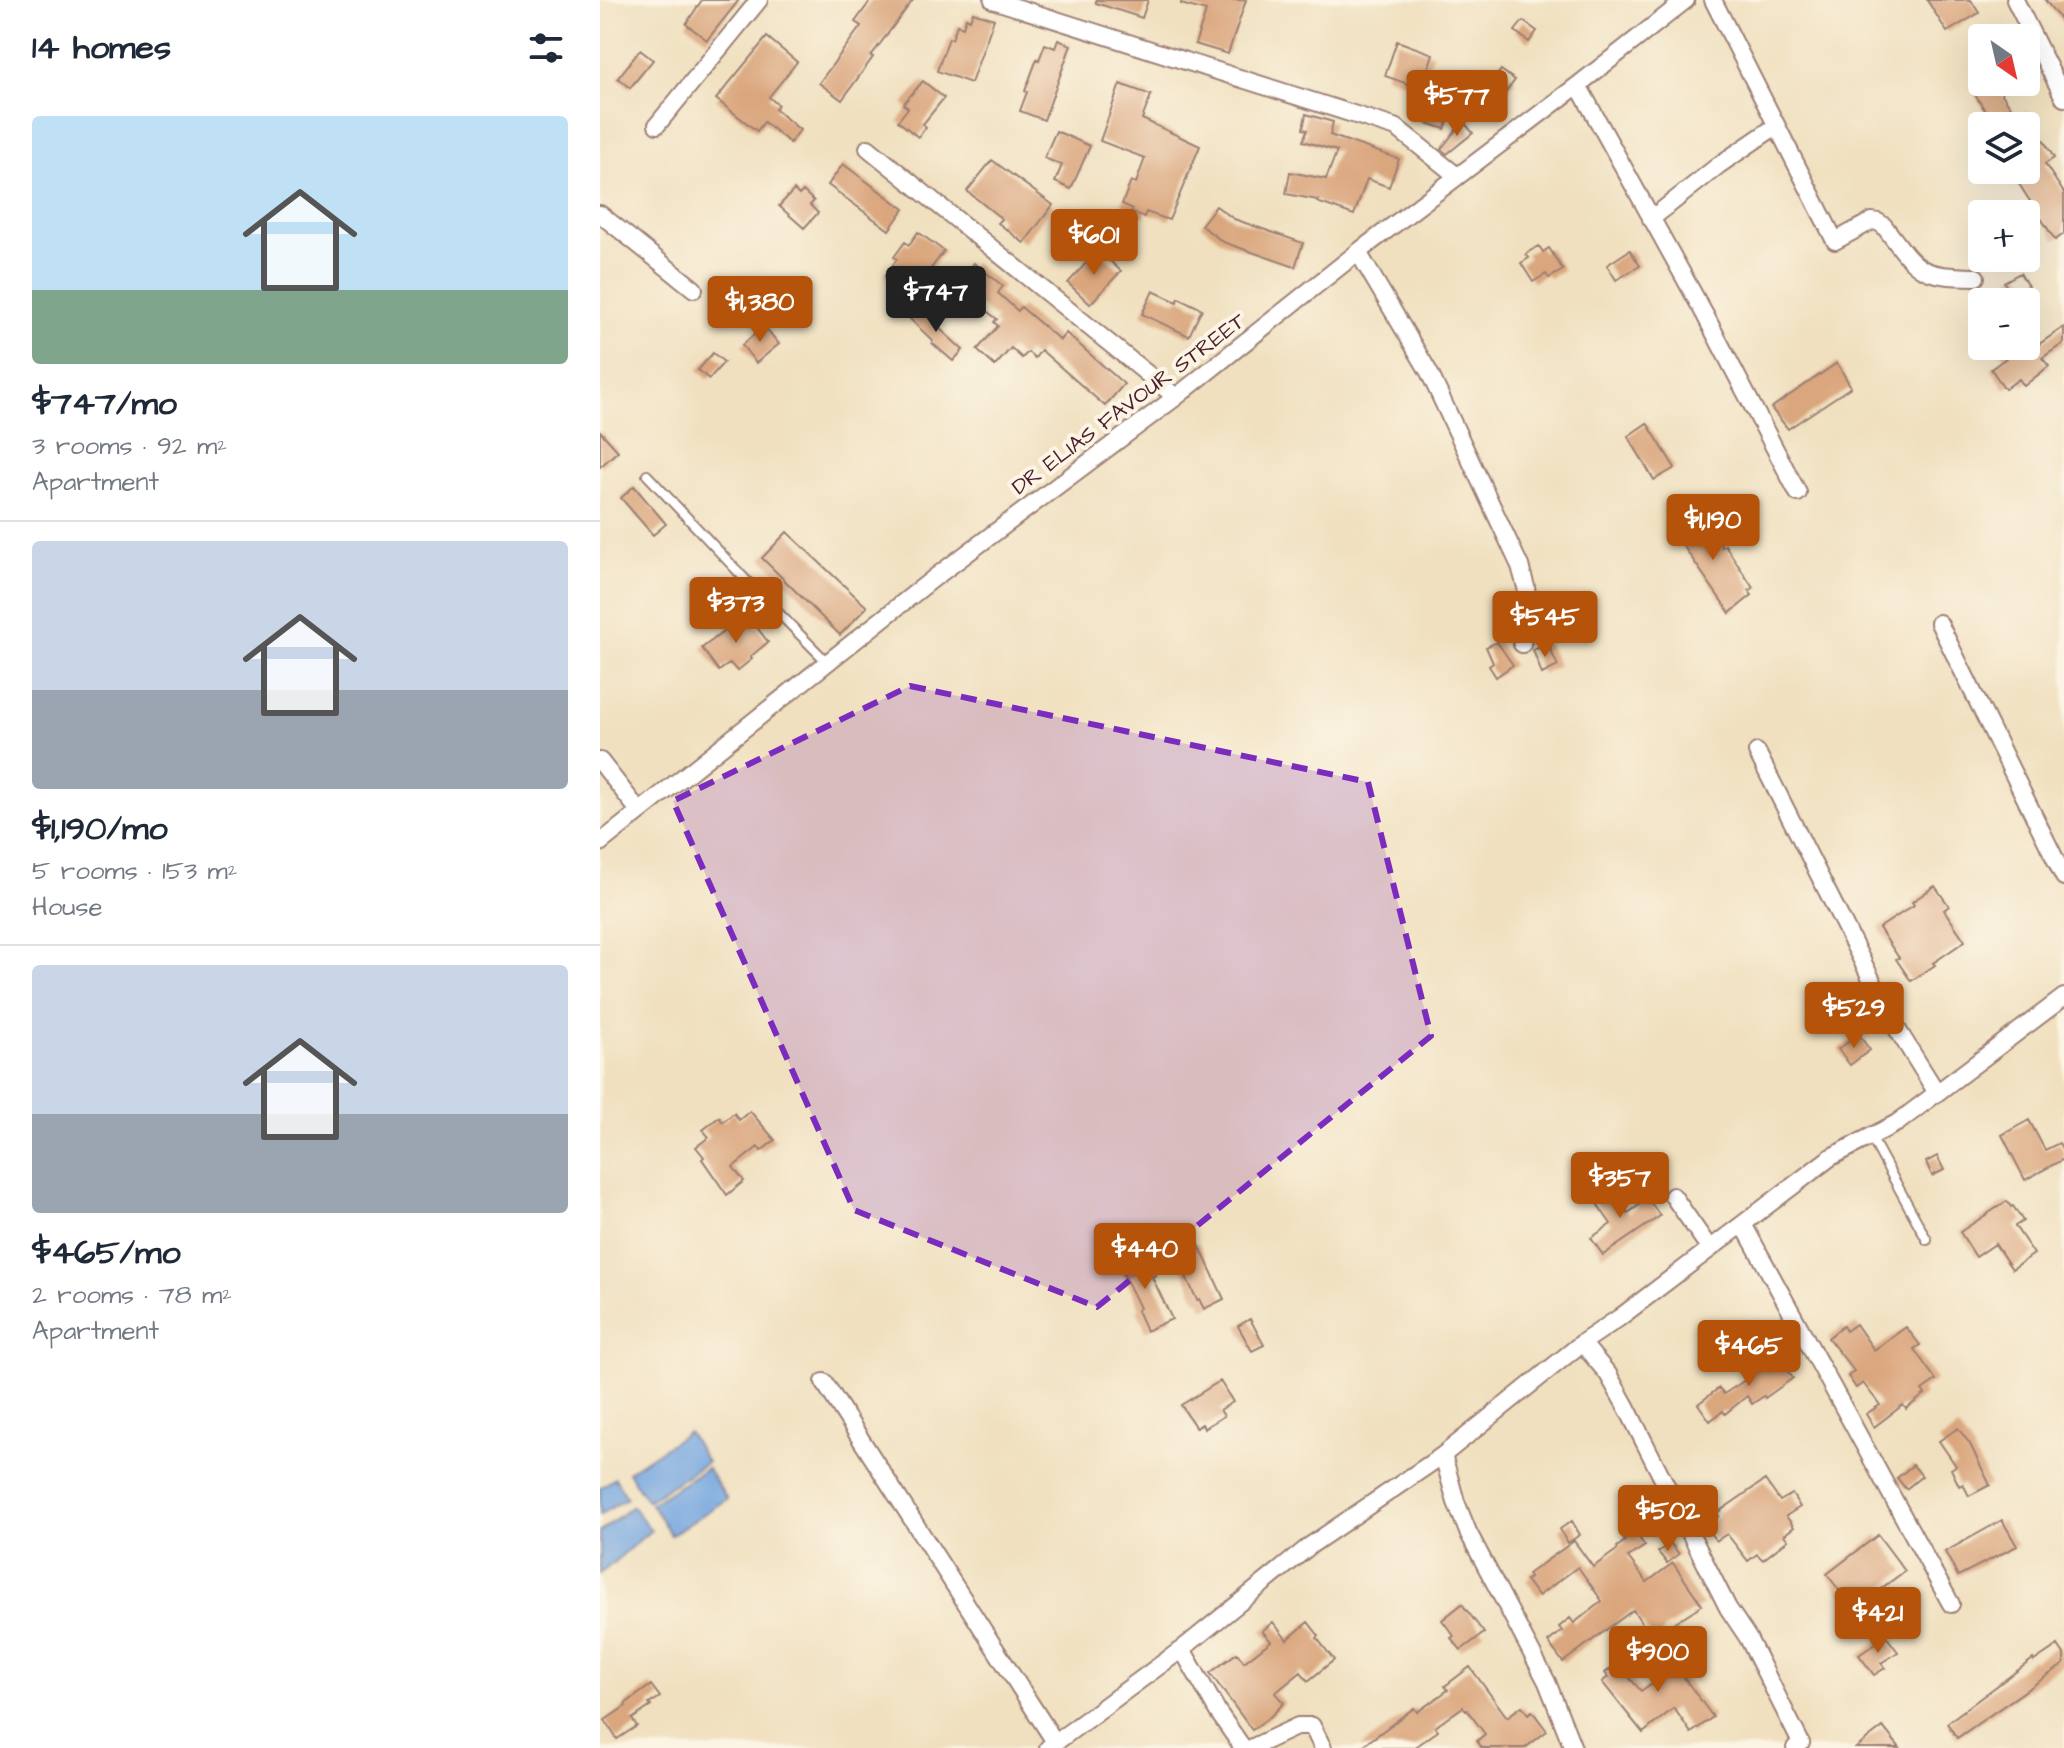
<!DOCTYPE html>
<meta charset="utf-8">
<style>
:root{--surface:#fff;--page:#f2f2f3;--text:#1f2937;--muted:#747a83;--line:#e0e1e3;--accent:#b45309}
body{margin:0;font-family:"Architects Daughter",sans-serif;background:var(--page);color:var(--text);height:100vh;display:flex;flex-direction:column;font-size:30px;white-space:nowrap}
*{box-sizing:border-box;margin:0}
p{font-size:26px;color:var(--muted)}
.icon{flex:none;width:44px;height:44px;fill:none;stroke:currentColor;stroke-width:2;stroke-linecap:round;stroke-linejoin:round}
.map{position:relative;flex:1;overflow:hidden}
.details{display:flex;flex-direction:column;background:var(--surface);width:600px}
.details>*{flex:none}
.needle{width:52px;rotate:146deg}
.controls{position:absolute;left:1368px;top:24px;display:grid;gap:16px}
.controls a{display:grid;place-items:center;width:72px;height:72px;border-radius:8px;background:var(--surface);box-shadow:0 8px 32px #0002;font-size:40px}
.price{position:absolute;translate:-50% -68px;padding:0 18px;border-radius:8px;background:var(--accent);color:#fff;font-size:26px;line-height:52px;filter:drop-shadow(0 2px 4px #0008)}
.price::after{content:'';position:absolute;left:50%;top:48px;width:24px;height:18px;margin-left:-12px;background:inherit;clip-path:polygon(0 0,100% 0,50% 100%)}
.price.selected{background:#222;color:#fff}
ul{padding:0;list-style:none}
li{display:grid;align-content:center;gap:16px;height:424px;padding:0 32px}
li+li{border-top:2px solid var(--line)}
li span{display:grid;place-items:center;height:248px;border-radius:8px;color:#555}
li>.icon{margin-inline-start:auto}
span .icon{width:144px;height:144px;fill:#fffc;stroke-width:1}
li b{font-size:34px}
h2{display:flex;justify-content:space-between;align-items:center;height:96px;padding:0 32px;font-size:34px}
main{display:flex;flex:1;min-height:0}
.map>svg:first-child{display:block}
.water{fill:#75a6df;stroke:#606285;stroke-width:2}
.building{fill:#daa67d}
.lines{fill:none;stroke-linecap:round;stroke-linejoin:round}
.lane-casing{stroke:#9d8075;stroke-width:12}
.street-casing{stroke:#9d8075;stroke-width:20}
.lane{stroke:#fff;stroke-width:8}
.street{stroke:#fff;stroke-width:16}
.marked{fill:#7b2cbf;fill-opacity:0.2;stroke:#7b2cbf;stroke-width:6;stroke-dasharray:16 10;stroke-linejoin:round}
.labels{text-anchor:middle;stroke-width:8;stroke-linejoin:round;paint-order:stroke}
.street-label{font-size:22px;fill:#4a1f2b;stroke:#fcf5e5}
</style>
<main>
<section class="details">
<h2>14 homes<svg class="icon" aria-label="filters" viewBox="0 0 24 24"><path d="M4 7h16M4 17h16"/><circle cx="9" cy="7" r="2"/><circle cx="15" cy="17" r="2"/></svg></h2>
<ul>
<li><span style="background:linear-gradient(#bfe0f5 70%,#7fa58c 0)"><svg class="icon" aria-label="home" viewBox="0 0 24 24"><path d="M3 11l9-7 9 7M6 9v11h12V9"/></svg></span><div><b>$747/mo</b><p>3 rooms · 92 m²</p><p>Apartment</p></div></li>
<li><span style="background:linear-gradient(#c9d6e8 60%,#9aa5b1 0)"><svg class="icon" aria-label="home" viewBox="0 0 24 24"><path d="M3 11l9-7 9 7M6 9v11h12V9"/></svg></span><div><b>$1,190/mo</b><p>5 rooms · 153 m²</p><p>House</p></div></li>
<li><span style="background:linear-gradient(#c9d6e8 60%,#9aa5b1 0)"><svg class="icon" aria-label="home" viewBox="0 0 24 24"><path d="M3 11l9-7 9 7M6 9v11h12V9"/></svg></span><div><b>$465/mo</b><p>2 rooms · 78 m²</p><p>Apartment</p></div></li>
</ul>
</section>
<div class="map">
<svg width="1464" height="1748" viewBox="0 0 1464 1748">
<rect width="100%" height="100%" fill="#fcf5e5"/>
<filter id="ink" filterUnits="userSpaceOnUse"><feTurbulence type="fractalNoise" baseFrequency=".0125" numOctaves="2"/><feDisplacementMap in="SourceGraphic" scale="16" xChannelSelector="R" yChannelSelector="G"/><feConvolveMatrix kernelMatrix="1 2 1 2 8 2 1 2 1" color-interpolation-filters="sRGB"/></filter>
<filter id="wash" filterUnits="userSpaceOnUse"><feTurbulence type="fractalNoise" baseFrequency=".006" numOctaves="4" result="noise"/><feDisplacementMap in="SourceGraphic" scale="32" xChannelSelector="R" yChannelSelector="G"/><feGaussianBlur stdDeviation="1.8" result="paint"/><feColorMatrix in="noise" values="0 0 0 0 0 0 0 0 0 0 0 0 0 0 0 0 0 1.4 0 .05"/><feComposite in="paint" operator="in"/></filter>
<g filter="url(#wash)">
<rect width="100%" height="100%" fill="#f0e0bf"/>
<path class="water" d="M88,1432L107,1462L47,1501L28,1472Z
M107,1468L127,1499L71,1535L51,1504Z
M15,1478L27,1498L0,1515V1488Z
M32,1506L51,1530L0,1574V1532Z"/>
<g id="blocks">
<path class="building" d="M102,0H139L107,40L86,24Z
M271,0H313L271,56L273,57L242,100L219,83L261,26L255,22Z
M496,0H548L542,18L496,3Z
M582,0H646L628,54L595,44L606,11L581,4Z
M1327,0H1371L1379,13L1347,32Z
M1445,0H1464V24Z
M373,12L394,19L371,83L337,71L349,38L352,39L357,25L363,27L366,18L370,20Z
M923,21L937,31L929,42L915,31Z
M167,37L197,62L169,97L178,105L175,109L200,130L190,143L164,122L157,131L116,99Z
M458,40L471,45L444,120L420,111L427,92L425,91L437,59L439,60L445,44L455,48Z
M797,41L833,54L827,72L857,82L853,92L858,93L845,129L821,121L831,92L785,76Z
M40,50L53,60L30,88L18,78Z
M901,70L915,80L894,108L880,98Z
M323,81L344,98L323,124L326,127L318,137L298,121L308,108L303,104Z
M1378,82H1394L1423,126H1395L1370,87Z
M520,84L551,95L542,119L600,146L569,220L546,212L544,217L531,212L533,209L522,204L531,181L536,183L545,158L500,141Z
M1426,110L1454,158L1445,164L1464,193V234L1455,240L1410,170H1426Z
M706,114L733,122L730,135L799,159L789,187L767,179L754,215L717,202L718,200L686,194L690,172L726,179L737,151L703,141L707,130L703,129Z
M863,121L873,133L847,154L841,149Z
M456,131L490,146L471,189L455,182L462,165L444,158Z
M392,160L453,205L424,243L398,223L402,219L367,191Z
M243,164L304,209L289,230L228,185Z
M194,190L199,195L203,191L214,201L210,205L218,213L204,228L179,206Z
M616,206L634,219L703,243L695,267L623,242L601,225Z
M318,232L344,251L311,295L285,276L297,259L294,257L305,242L309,245Z
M939,246L943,252L949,248L963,270L949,278L946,274L933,282L921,263L929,258L926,254Z
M498,250L521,271L490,304L468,283Z
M1030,250L1040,266L1016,280L1007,265Z
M374,263L403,286L398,293L418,311L421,307L460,340L466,333L524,384L505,406L441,350L435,358L428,352L422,358L411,348L395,366L377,350L398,326L394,322L397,319L356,287Z
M1420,273L1428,286L1411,295L1404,282Z
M553,291L577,302L579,298L602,309L589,336L542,314Z
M320,307L340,327L339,328L363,350L353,361L332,343L333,341L309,318Z
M164,326L179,344L156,363L142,345Z
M1464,327V343L1442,358L1449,366L1424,386L1419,379L1405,389L1391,369L1406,358L1401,352L1409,346H1421L1426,353Z
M113,353L124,362L109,379L98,370Z
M1237,363L1251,387L1188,429L1171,408Z
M1047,423L1075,468L1054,480L1028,436Z
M0,431L18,451L0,467Z
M34,486L66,524L53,535L21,498Z
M1089,509L1097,520L1095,522L1111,545L1118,540L1122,547L1125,545L1153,588L1149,591L1152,595L1130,613L1068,524Z
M187,532L267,607L240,635L162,558Z
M960,608L968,626L953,633L945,615Z
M149,617L168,642L150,657L152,659L137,671L130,663L119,671L102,648L139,620L142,623Z
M897,642L913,665L896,677L889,666L893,663L886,647Z
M948,644L958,666L942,674L933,650Z
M1335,886L1349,906L1344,910L1365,941L1333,963L1335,965L1311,981L1296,959L1299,958L1279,928L1314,905L1312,902Z
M1259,1035L1270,1050L1250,1065L1238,1049Z
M150,1111L175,1140L161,1151L158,1147L133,1167L144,1181L127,1195L102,1159L104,1157L96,1147L109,1137L103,1130L119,1117L123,1122L134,1113L139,1120Z
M1429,1120L1445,1150L1459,1143L1464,1152V1159L1425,1180L1402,1135Z
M1337,1156L1344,1170L1332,1176L1326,1162Z
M1053,1163L1063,1176L1050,1185L1041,1172Z
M1007,1184L1028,1213L1048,1199L1060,1216L1003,1255L991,1238L1011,1224L991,1195Z
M1407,1201L1411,1207L1413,1206L1423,1221L1415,1226L1434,1254L1412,1269L1395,1244L1376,1257L1360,1232Z
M598,1243L624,1299L604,1309L599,1299L597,1300L583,1270L586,1269L578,1252Z
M544,1251L556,1275L552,1277L572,1319L546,1331L537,1310L540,1308L518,1263Z
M650,1319L664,1345L652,1351L638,1326Z
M1256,1324L1274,1350L1306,1327L1320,1345L1314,1349L1336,1380L1322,1390L1325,1394L1306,1409L1303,1405L1274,1427L1266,1414L1280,1405L1263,1383L1256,1388L1248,1376L1254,1371L1228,1338L1243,1326L1246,1331Z
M1173,1353L1193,1378L1165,1398L1164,1396L1152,1404L1147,1396L1125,1414L1123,1411L1110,1421L1098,1404L1119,1388L1124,1394L1148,1378L1145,1373Z
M620,1381L633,1402L620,1410L624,1416L604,1428L602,1424L596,1428L581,1405Z
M1358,1428L1370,1444L1390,1485L1369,1496L1363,1484L1359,1486L1351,1469L1356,1466L1339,1441Z
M1313,1465L1322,1476L1306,1489L1297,1478Z
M1165,1480L1180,1501L1192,1494L1200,1507L1186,1516L1194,1527L1184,1535L1188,1540L1163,1560L1157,1554L1148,1561L1127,1534L1116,1541L1105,1526L1119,1516L1117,1513Z
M1402,1520L1417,1546L1358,1576L1345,1552Z
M972,1521L980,1535L967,1543L960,1529Z
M1034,1531L1045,1546L1028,1557L1047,1582L1073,1563L1102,1605L1063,1630L1064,1632L1053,1639L1033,1610L963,1662L948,1642L962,1631L959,1627L970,1618L974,1623L1002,1601L978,1567L938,1596L926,1580L930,1578L928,1574L974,1541L993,1567L1018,1549L1017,1547L1025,1541L1023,1538Z
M1278,1535L1305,1571L1253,1609L1227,1574Z
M1070,1543L1079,1554L1067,1563L1058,1552Z
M862,1604L884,1633L861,1650L851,1638L854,1636L842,1620Z
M673,1622L687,1640L708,1622L719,1636L717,1638L734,1660L708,1681L701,1672L675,1693L684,1703L671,1716L652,1730L610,1673L637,1653L644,1662L671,1641L662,1631Z
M1286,1636L1298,1652L1281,1663L1285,1668L1274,1675L1259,1655Z
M1068,1642L1081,1659L1074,1664L1113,1717L1091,1733L1074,1708L1043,1733L1002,1682L1008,1677L1005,1673L1016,1664L1018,1667L1019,1666L1041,1691L1062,1676L1048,1656Z
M1458,1645L1464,1654V1664L1357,1738L1347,1723L1433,1659L1434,1661Z
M870,1667L907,1717L922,1706L928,1714L932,1711L947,1731L925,1748H882L877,1741L885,1734L867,1710L866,1711L863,1707L835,1727L838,1731L814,1748H760L814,1708L817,1712L848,1690L845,1686Z
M51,1685L60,1697L49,1704L51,1706L32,1719L37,1726L17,1739L5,1720L26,1706L25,1704Z
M1283,1727L1300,1748H1256Z"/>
</g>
</g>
<g filter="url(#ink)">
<use href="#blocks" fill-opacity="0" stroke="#9d8075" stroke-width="2"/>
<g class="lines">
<g class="lane-casing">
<path id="lane" d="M47,475L145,579L227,662
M1271,1137L1327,1240"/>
</g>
<g class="street-casing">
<path id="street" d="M393,0L797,128L857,176
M1113,0L1235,241L1272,221L1278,222L1284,226C1318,271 1317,276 1376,277
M1415,0L1464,98
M978,85L1105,315L1198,493
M57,125L159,0
M268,148L576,397
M0,214L94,289
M1051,219L1119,165L1176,126
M758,252L829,372L920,566L926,587L929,611L922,644
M1339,623L1464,877
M1157,752L1294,1024L1337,1093
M0,761L39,811
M0,843L334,578L576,397L758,252L978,85L1086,0
M1073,1196L1110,1249
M1143,1224L1351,1604
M982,1343L1008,1374L1027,1408L1128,1608L1148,1638L1201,1743L1195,1748
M224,1382L455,1742
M843,1455L856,1502L868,1532L947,1682L973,1748
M582,1649L618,1712L643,1748
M448,1748L582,1649L711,1545L843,1455L982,1343L1019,1318L1231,1157L1297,1123L1464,997
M651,1748L698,1726H712L723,1748"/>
</g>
<use href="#lane" class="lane"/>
<use href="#street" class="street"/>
</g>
</g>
<path class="marked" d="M310,686L768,782L831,1036L497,1307L254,1210L73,801Z"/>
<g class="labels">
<g class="street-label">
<text transform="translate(528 403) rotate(-37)" y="8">DR ELIAS FAVOUR STREET</text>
</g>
</g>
</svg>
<div class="controls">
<a><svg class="needle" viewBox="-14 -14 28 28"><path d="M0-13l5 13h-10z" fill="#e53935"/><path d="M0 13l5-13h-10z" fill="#747a83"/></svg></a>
<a><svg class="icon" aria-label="layers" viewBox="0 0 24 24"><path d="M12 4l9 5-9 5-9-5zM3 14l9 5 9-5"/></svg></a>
<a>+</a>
<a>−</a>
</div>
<b class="price" style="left:857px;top:138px">$577</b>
<b class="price" style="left:494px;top:277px">$601</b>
<b class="price selected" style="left:336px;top:334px">$747</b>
<b class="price" style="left:160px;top:344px">$1,380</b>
<b class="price" style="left:1113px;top:562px">$1,190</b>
<b class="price" style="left:136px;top:645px">$373</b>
<b class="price" style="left:945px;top:659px">$545</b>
<b class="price" style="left:1254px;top:1050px">$529</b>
<b class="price" style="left:1020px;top:1220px">$357</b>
<b class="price" style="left:545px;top:1291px">$440</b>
<b class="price" style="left:1149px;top:1388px">$465</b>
<b class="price" style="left:1068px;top:1553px">$502</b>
<b class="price" style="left:1278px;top:1655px">$421</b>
<b class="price" style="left:1058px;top:1694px">$900</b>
</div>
</main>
